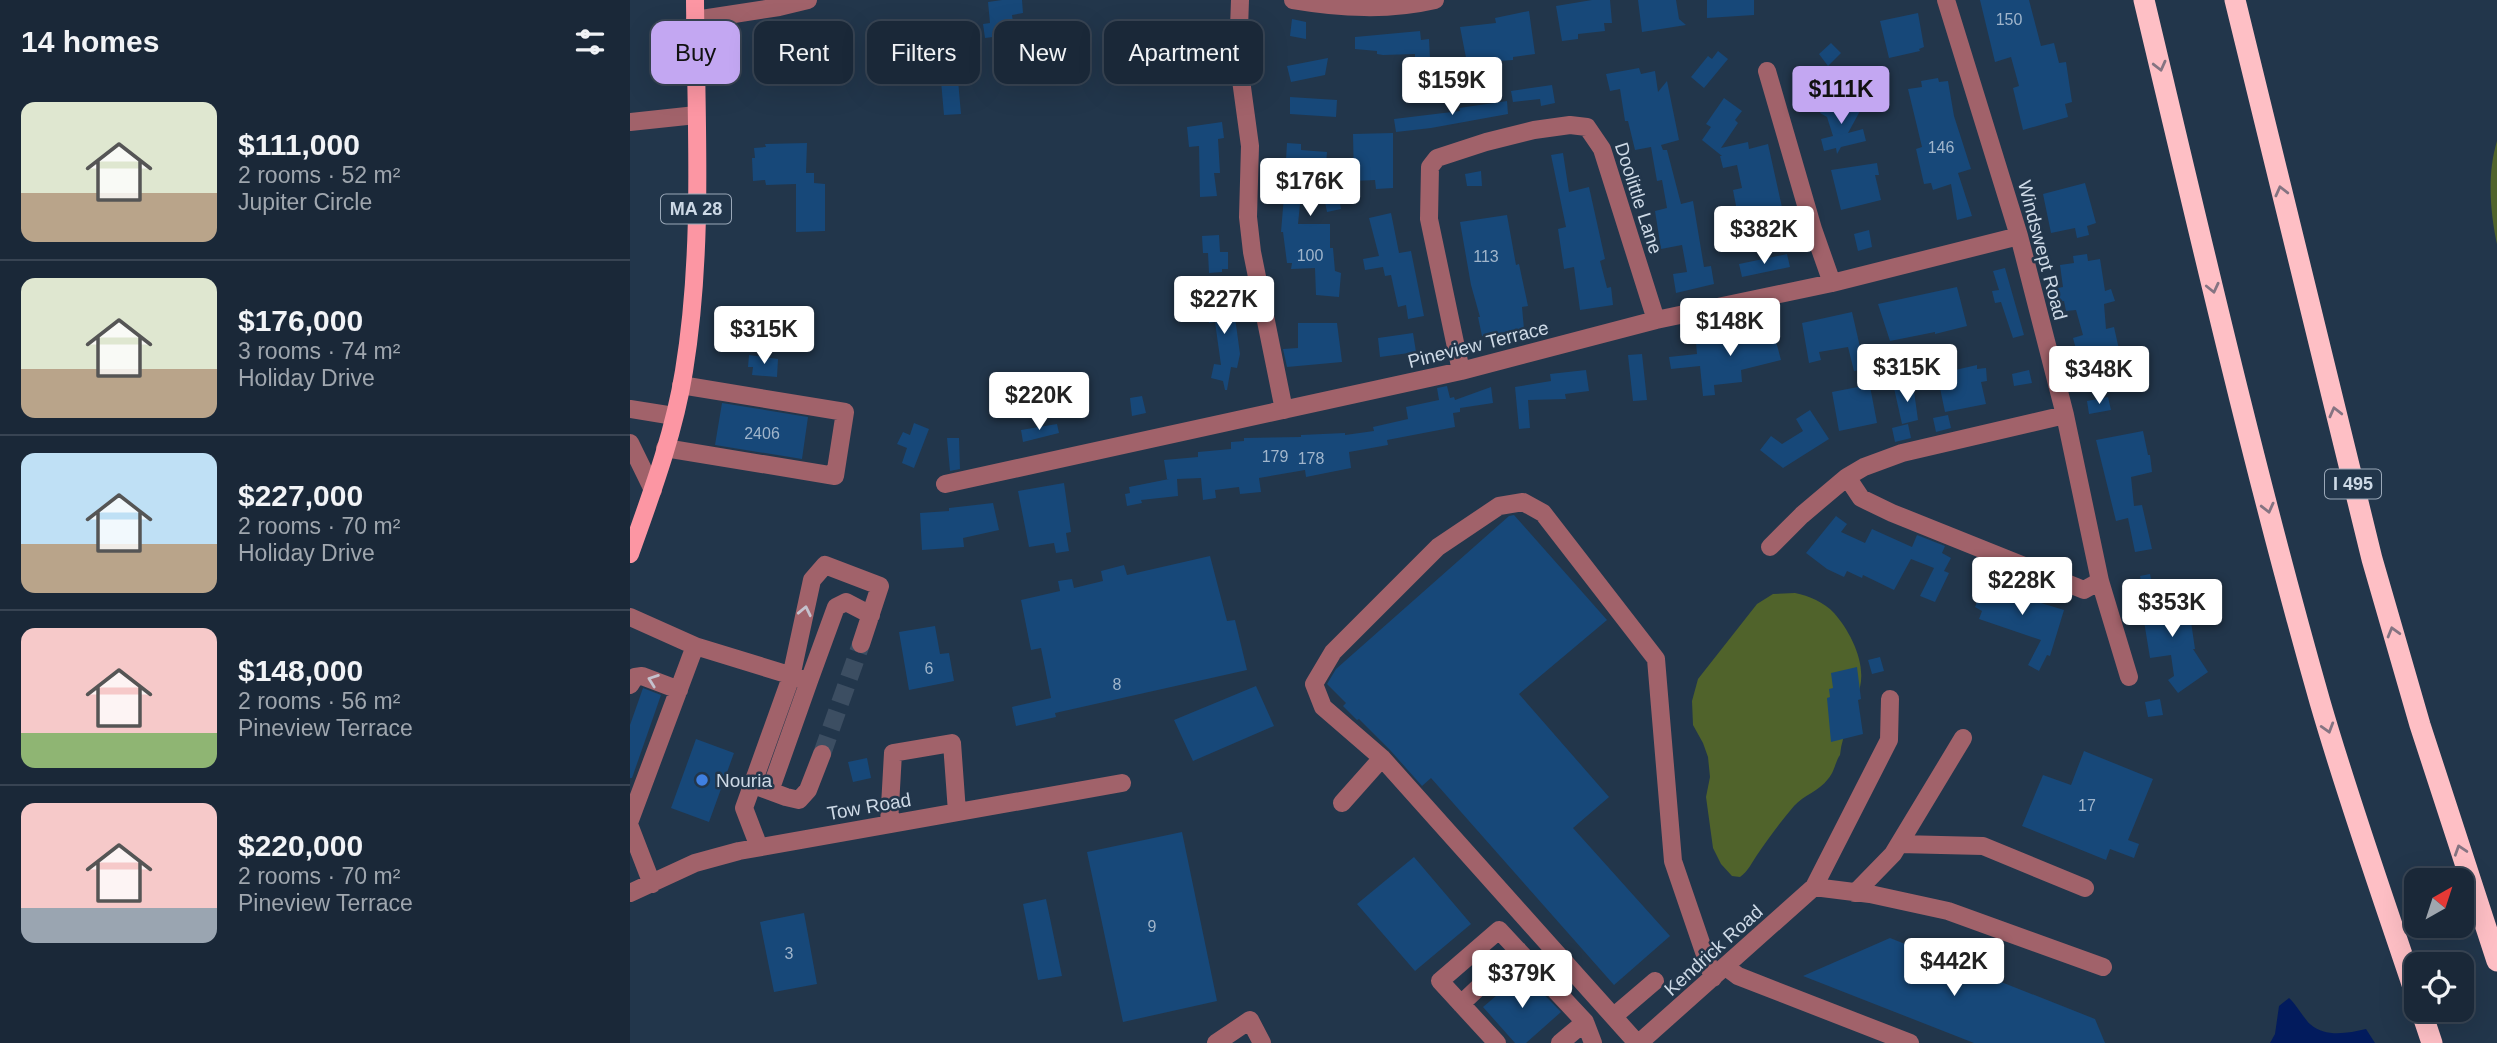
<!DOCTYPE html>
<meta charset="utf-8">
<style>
:root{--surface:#1a2838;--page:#273443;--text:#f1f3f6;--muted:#9fa6ae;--line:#384453;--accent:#c3a7f2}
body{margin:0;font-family:Arial,sans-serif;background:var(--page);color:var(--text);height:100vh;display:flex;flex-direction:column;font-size:26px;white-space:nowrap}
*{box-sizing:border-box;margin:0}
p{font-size:23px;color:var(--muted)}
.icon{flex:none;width:38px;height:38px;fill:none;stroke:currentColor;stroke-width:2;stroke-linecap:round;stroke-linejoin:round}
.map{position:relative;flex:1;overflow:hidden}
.drawer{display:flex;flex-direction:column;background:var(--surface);width:630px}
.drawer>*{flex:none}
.guide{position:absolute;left:21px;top:21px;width:665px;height:63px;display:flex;gap:14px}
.needle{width:46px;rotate:39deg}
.fabs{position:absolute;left:1774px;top:868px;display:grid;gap:14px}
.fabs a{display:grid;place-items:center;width:70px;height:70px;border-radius:14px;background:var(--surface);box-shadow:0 7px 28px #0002,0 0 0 2px var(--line);font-size:35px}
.price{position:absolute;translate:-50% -60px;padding:0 16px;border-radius:7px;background:#fff;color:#222;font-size:23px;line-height:46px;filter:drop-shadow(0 2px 4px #0008)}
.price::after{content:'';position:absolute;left:50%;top:42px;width:21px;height:16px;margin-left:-10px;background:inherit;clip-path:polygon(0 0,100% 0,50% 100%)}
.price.on{background:var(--accent);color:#111}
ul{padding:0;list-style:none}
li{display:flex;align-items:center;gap:21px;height:175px;padding:0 21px}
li+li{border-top:2px solid var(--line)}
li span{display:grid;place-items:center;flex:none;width:196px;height:140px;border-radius:14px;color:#555}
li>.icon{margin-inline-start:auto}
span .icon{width:84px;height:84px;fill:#fffc;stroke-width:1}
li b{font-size:30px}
h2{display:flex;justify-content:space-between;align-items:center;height:84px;padding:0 21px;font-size:30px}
.pill{padding:0 24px;border-radius:14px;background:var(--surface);box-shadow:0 7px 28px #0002,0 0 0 2px var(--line);font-size:24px;line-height:63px}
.pill.on{background:var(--accent);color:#111}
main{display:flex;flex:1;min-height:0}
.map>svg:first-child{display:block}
.green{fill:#50632b}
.water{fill:#021b5d}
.building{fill:#174879}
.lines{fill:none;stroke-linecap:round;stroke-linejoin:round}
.minor-tunnel{stroke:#3c4e62;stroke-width:18;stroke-dasharray:18 9;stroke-linecap:butt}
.minor{stroke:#a1626a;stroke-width:18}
.major{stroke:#fc96a3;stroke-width:18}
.highway{stroke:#febfc5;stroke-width:21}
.oneway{stroke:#857482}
.oneway2{stroke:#c4c1cd}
.shop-dot{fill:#3f7fe0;stroke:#22364b;stroke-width:2.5}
.labels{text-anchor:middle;stroke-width:5;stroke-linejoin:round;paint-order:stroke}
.number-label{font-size:16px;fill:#a0b5cb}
.shield{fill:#22364b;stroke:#9aa8b8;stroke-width:2}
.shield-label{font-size:18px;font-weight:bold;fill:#cdd9e6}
.street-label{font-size:19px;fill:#cdd9e6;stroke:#22364b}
.poi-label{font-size:19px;fill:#cdd9e6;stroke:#22364b;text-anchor:start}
</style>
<main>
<section class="drawer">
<h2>14 homes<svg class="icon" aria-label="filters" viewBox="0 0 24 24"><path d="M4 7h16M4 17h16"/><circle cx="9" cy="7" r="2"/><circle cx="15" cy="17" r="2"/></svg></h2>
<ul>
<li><span style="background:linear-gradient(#dfe7d0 65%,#b9a48a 0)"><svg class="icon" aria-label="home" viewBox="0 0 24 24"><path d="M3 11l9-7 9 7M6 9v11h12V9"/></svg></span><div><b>$111,000</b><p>2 rooms · 52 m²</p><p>Jupiter Circle</p></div></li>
<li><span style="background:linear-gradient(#dfe7d0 65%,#b9a48a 0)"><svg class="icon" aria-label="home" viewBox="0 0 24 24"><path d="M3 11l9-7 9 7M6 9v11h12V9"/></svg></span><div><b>$176,000</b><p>3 rooms · 74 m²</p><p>Holiday Drive</p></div></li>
<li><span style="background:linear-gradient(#bfe0f5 65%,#b9a48a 0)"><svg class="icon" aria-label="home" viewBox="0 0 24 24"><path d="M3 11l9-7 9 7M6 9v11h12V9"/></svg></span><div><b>$227,000</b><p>2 rooms · 70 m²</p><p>Holiday Drive</p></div></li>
<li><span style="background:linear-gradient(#f6c9c9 75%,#8fb573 0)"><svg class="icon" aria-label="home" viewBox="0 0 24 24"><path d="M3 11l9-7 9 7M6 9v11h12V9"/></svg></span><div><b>$148,000</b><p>2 rooms · 56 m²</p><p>Pineview Terrace</p></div></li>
<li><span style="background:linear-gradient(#f6c9c9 75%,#9aa5b1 0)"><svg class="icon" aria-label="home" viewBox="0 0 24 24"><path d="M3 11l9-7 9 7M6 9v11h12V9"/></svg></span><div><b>$220,000</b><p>2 rooms · 70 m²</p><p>Pineview Terrace</p></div></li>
</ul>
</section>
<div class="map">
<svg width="1867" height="1043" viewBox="0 0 1867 1043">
<rect width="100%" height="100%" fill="#22364b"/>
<path class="green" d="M1867,141V244C1860,211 1857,174 1867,141Z
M1165,593C1179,596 1194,602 1204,613C1220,631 1236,662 1230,687C1226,710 1212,732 1210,755C1205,762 1205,771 1198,779C1189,791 1174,795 1164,806C1151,821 1138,839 1127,855C1121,864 1119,870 1110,877L1102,876L1091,864L1083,848L1076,797L1080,777L1078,757L1073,743L1063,725L1062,701L1068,679L1127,604L1143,594Z"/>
<path class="water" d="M1659,998C1666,1004 1675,1020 1680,1024C1696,1038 1718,1033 1736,1029L1745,1043H1640L1645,1034L1649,1006Z"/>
<path class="building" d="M372,0H392L393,13L382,15L387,50L365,52L363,37L355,38L353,24L360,23L358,2Z
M962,0H980L982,23H974L975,31L948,34V39L932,41L926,6Z
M1008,0H1046L1049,19L1056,25L1012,32Z
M1077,0H1124V15L1077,18Z
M1350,0H1399L1411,46L1424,43L1429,63L1436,62L1442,102L1435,104L1438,117L1393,130L1383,88L1389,86L1381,57L1365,62Z
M899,11L905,54L883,57V60L853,62V66L838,68L830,27L866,23L865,18Z
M1288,13L1294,47L1289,49L1290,51L1259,58L1250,21Z
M662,19L676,22V39L660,36Z
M790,31L791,40L799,39L800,58L785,59V54L753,55L747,54V51L725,49V37Z
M587,37L593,81L581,83L580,76H577L572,39Z
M1201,43L1211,53L1198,66L1189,54Z
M1088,51L1098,59L1074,88L1061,77L1078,56L1082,59Z
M698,58L695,75L661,82L657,66Z
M1009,68L1011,74L1025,71L1028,92L1037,81L1049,140L1031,145L1033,150H1037L1051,204L1063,201L1074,267L1081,266L1084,284L1046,293L1043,274L1057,272L1052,245L1031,249L1025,211L1037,208L1032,180L1027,181L1021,147L1005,150L998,121H995L990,89L980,91L976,74Z
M1308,78L1309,82L1318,81L1324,116L1341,169L1328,173L1342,216L1327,220L1321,184L1303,190L1301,183L1294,184L1286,149L1292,147L1278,89L1292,87L1291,81Z
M328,80L331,114L314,115L311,81Z
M922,85L925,103L911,106L910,99L883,102L881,91Z
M660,97L707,100L706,117L660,114Z
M1199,97L1230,111L1218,133L1233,129L1236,141L1211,147L1207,154L1206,148L1194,151L1191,139L1203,136L1197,117L1190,113Z
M1094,98L1112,111L1105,120L1108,123L1091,148L1118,142L1119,149L1138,144L1155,221L1111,232L1103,190L1112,188L1107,165L1093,168L1090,156H1092L1072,140L1081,127L1076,124Z
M877,101L878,114L801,128L766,132L764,119L830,111L829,108Z
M592,122L594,138L588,139L590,173H584L587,196L570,197L569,146L559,147L557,127Z
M763,133V188L746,189L745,180L724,181L723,134Z
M177,143L176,173H184V183L195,184V231L166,232V184L136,185L135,180L123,181L122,158H125L124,148L136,147L135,144Z
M657,143L671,144V150L697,152L695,175L705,176L711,209L697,212L694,197L671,194L668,224H700V248H703L705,271L711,273L709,297L686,295L685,268L661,269L662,263H657L653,232H651L655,184H658L660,160H656Z
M933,153L939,192L959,187L975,259L970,261L977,288L981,287L983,305L950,310L944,267L934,269L928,229L936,227L921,155Z
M1247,163L1249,175H1245L1251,200L1211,210L1201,170Z
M851,171L852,186H837L835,174Z
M1455,183L1466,223L1457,226L1459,235L1447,238L1445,228L1421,233L1413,194Z
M761,213L769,253L781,251L794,316L778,319L776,305L768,307L761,275L755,276L753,267L735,270L733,259L749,256L739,218Z
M877,215L886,265L889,264L898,306L892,307L894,329L852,336L848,317H850L841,285L830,222Z
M1239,230L1242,247L1228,251L1224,234Z
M589,235L590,252H598V269H592V272L579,273L578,253H573L572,236Z
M1157,254L1160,267L1112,277L1109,264Z
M1457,254L1458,261L1470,259L1475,291L1481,289L1485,301L1474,304L1476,329L1484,327L1492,363L1453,375L1443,338L1453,335L1446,310L1436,311L1434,301L1420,303L1418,290L1433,287L1430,265L1444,263L1443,256Z
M1375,268L1394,335L1383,338L1371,302L1365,303L1362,291L1369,290L1363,271Z
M1327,287L1337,326L1305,334V332L1260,341L1248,304Z
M602,295L610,354L607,368L601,367L597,390H595L593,381L581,378L584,364L591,365L585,322L579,323L576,297Z
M1222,312L1235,369L1224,371L1218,347L1189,352L1191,360L1179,363L1172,323Z
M668,323H707L712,362L657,367L653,349L668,348Z
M1141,323L1151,360L1111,370L1112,382L1084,385L1085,395L1073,396L1070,366L1041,369L1039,357L1067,354L1066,343L1126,336L1123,327Z
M783,333L786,352L750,357L748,338Z
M1012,354L1017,400L1003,401L998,355Z
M119,355L148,359L147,377L122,375L123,367H118Z
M1347,365V369L1356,368L1357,381L1351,382L1356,404L1315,412L1310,388L1315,387L1312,373Z
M956,370L959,391L935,394L936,399L898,400L900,428L889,429L885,387L921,381L920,374Z
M1399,370L1402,383L1384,386L1382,374Z
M1239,381L1247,423L1209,431L1202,392L1228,387V384Z
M1283,384L1288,420L1272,424L1264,388Z
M817,386L820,398L824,397L825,400L861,387L863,403L830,408V412L823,413L825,427L757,440L758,445L719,452L721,468L676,477L675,470L629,478L631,492L610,494L609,487L585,490L586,498L573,500L571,478L547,479L548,496L511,500L512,503L497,506L495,494L500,493L499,487L539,479H537L534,460L568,457V452L601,449V442L614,441V438L671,437V435L715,433V435L744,431L743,427L778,419L776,407L809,400L807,388Z
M512,396L516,413L502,416L500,398Z
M1478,397L1481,410L1459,414L1457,401Z
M92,403L178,417L172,459L85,445Z
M1180,410L1199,439L1153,468L1130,450L1141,436L1152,444L1173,431L1166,419Z
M1318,415L1321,428L1306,432L1303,418Z
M284,423L299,429L284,468L272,463L277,448L267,444L273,432L280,435Z
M427,424L429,433L393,442L391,430Z
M1278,424L1281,438L1265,442L1262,428Z
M1513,431L1518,455H1520L1522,472L1501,477L1504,506L1512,505L1522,549L1505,552L1498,518L1486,521L1466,440Z
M317,438H329L330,469L320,471Z
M434,483L441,532L436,533L439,551L426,553L424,543L399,547L388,491Z
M363,503L369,530L333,538L334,547L292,550L290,513L319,511V508Z
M884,515L977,620L889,694L979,797L943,828L1040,936L984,985L801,778L792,786L760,750L729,719L727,720L713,706L716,703L697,684L706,669L879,516Z
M1206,516L1217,524L1211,532L1235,543L1242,529L1282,547L1287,535L1315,546L1312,553L1321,558L1314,571L1319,573L1305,602L1290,596L1304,568L1281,559L1264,590L1233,575L1232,578L1217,571L1214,577L1197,569L1176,553Z
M580,556L597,621L605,620L617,670L425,713L426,717L386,726L382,707L421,698L411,648L401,650L391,600L430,591L428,581L442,579L444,588L473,581L471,571L494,565L497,575Z
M1520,574L1529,613L1559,608L1565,649H1563L1578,672L1548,693L1538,680L1544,676L1541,655L1520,658L1513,615H1517L1510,576Z
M1363,580L1402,594L1401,600L1434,610L1420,656L1417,655L1409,671L1398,665L1411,640L1349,619L1352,611L1345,607L1350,595L1356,598Z
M305,626L310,654L319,653L324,681L279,690L269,632Z
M1250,657L1254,671L1242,674L1238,660Z
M1227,667L1231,699L1228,700L1233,734L1201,742L1197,698L1200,697L1199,689L1203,688L1201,673Z
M626,686L644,726L563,761L544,720Z
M13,688L31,695L2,778H0V725Z
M1530,699L1533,715L1518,717L1515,702Z
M66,739L104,753L79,822L41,808Z
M1454,751L1523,779L1498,840L1509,844L1504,858L1480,849L1476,860L1392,826L1413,775L1441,785Z
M237,758L241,778L223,782L218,762Z
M552,832L587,1001L493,1022L457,852Z
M784,857L841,924L785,971L727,904Z
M416,899L432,976L408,980L393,904Z
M174,913L187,984L144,992L130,922Z
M1260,938L1465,1019L1475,1043H1344L1173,976Z
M893,973L931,1012L896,1043H885L853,1007Z"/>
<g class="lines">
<path class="minor-tunnel" d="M192,754L231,644"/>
<path class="minor" d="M610,0L608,58L620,146L618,217L622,252L654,410
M663,0C711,8 758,11 805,0
M1316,0L1389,236L1435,415L1470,581L1499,677
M65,20L149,7L178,0
M1137,71L1183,229L1202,283
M0,122L66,115
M831,371L799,219L800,167L807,158L856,142L904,130L940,125L957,127L972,149L1026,320
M0,409L44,416
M0,443L23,490
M35,448L205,476L215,412L51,385
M1217,477L1231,498L1262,513L1454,590L1470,581
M315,484L831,371L1026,320L1202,283L1389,236
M1140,547L1172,515L1217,477L1234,467L1272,453L1435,415
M0,617L65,646L0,820
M65,646L179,681L140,791
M179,681L206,607L216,602L241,615
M0,685L5,677L12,676L49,690
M752,758L693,707L684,684L703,652L808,547L869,506L893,502L913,513L1026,659L1043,861L1083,978
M129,787L156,797L169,800L178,790L192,754
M712,803L752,758L1007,1043
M259,824L263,753L322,743L327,812
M0,827L22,884
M1269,844L1353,846L1455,888
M129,847L114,808L161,677L182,580L195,565L250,586L231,644
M1184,887L1240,894L1318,911L1473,967
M0,893L65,863L109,851L492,783
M1225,893L1263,854L1333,738
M1096,967L1108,976L1280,1043
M831,1004L888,950
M984,1016L1025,981
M586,1043L620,1020L632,1043
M867,1043L810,981L869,930L955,1022L963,1043
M930,1043L955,1022
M1009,1043L1184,887L1259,740L1260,699"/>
<path class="major" d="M0,554C21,495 44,434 54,371C74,249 66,123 65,0"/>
<path class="highway" d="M1514,0C1570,235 1624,470 1690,702C1719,802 1754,900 1787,999
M1605,0L1742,559L1790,725L1867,961
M1791,1010L1802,1043"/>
</g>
<defs><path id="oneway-chevron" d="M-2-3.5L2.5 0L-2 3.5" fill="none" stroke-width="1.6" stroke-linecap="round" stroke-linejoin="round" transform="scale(1.75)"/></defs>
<g class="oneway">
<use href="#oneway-chevron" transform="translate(1530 66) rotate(76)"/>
<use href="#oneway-chevron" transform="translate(1651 191) rotate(-104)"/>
<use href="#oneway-chevron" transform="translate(1583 288) rotate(77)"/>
<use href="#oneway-chevron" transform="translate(1705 412) rotate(-104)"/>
<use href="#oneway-chevron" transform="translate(1638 508) rotate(76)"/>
<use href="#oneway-chevron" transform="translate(1763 632) rotate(-106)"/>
<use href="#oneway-chevron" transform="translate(1698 728) rotate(73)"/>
<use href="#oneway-chevron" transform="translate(1830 850) rotate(-108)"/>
</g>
<g class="oneway2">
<use href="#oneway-chevron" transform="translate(175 611) rotate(-78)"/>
<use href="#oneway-chevron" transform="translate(23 680) rotate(-160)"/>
</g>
<circle class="shop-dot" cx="72" cy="780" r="7"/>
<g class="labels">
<g class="number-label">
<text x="1379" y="25">150</text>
<text x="1311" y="153">146</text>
<text x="680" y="261">100</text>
<text x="856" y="262">113</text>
<text x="132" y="439">2406</text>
<text x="645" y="462">179</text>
<text x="681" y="464">178</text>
<text x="299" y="674">6</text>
<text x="487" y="690">8</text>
<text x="1457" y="811">17</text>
<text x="522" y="932">9</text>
<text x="159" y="959">3</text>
</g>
<g class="shield">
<rect x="31" y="194.5" width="70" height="29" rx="5"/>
<rect x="1695" y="469.5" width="56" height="29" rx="5"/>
</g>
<g class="shield-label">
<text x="66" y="215">MA 28</text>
<text x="1723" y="490">I 495</text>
</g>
<g class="street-label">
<text transform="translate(1009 198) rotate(72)" y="7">Doolittle Lane</text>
<text transform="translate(1413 250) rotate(75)" y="7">Windswept Road</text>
<text transform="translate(848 344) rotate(-14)" y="7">Pineview Terrace</text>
<text transform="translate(239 806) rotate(-10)" y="7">Tow Road</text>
<text transform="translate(1083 950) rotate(-42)" y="7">Kendrick Road</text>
</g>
<g class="poi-label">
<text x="86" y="787">Nouria</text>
</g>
</g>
</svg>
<div class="fabs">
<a><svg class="needle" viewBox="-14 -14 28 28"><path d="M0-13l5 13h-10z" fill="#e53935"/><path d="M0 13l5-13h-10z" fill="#9fa6ae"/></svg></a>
<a><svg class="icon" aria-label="locate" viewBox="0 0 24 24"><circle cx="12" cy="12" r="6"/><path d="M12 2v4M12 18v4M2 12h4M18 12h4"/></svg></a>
</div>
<b class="price" style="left:822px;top:117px">$159K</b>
<b class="price on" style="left:1211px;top:126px">$111K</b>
<b class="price" style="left:680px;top:218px">$176K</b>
<b class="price" style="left:1134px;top:266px">$382K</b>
<b class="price" style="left:594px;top:336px">$227K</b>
<b class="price" style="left:1100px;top:358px">$148K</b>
<b class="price" style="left:134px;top:366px">$315K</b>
<b class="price" style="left:1277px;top:404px">$315K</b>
<b class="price" style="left:1469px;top:406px">$348K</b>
<b class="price" style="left:409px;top:432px">$220K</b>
<b class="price" style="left:1392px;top:617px">$228K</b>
<b class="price" style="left:1542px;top:639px">$353K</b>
<b class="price" style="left:1324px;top:998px">$442K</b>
<b class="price" style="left:892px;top:1010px">$379K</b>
<div class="guide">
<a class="pill on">Buy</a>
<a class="pill">Rent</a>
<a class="pill">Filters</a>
<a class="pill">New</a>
<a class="pill">Apartment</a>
</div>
</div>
</main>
